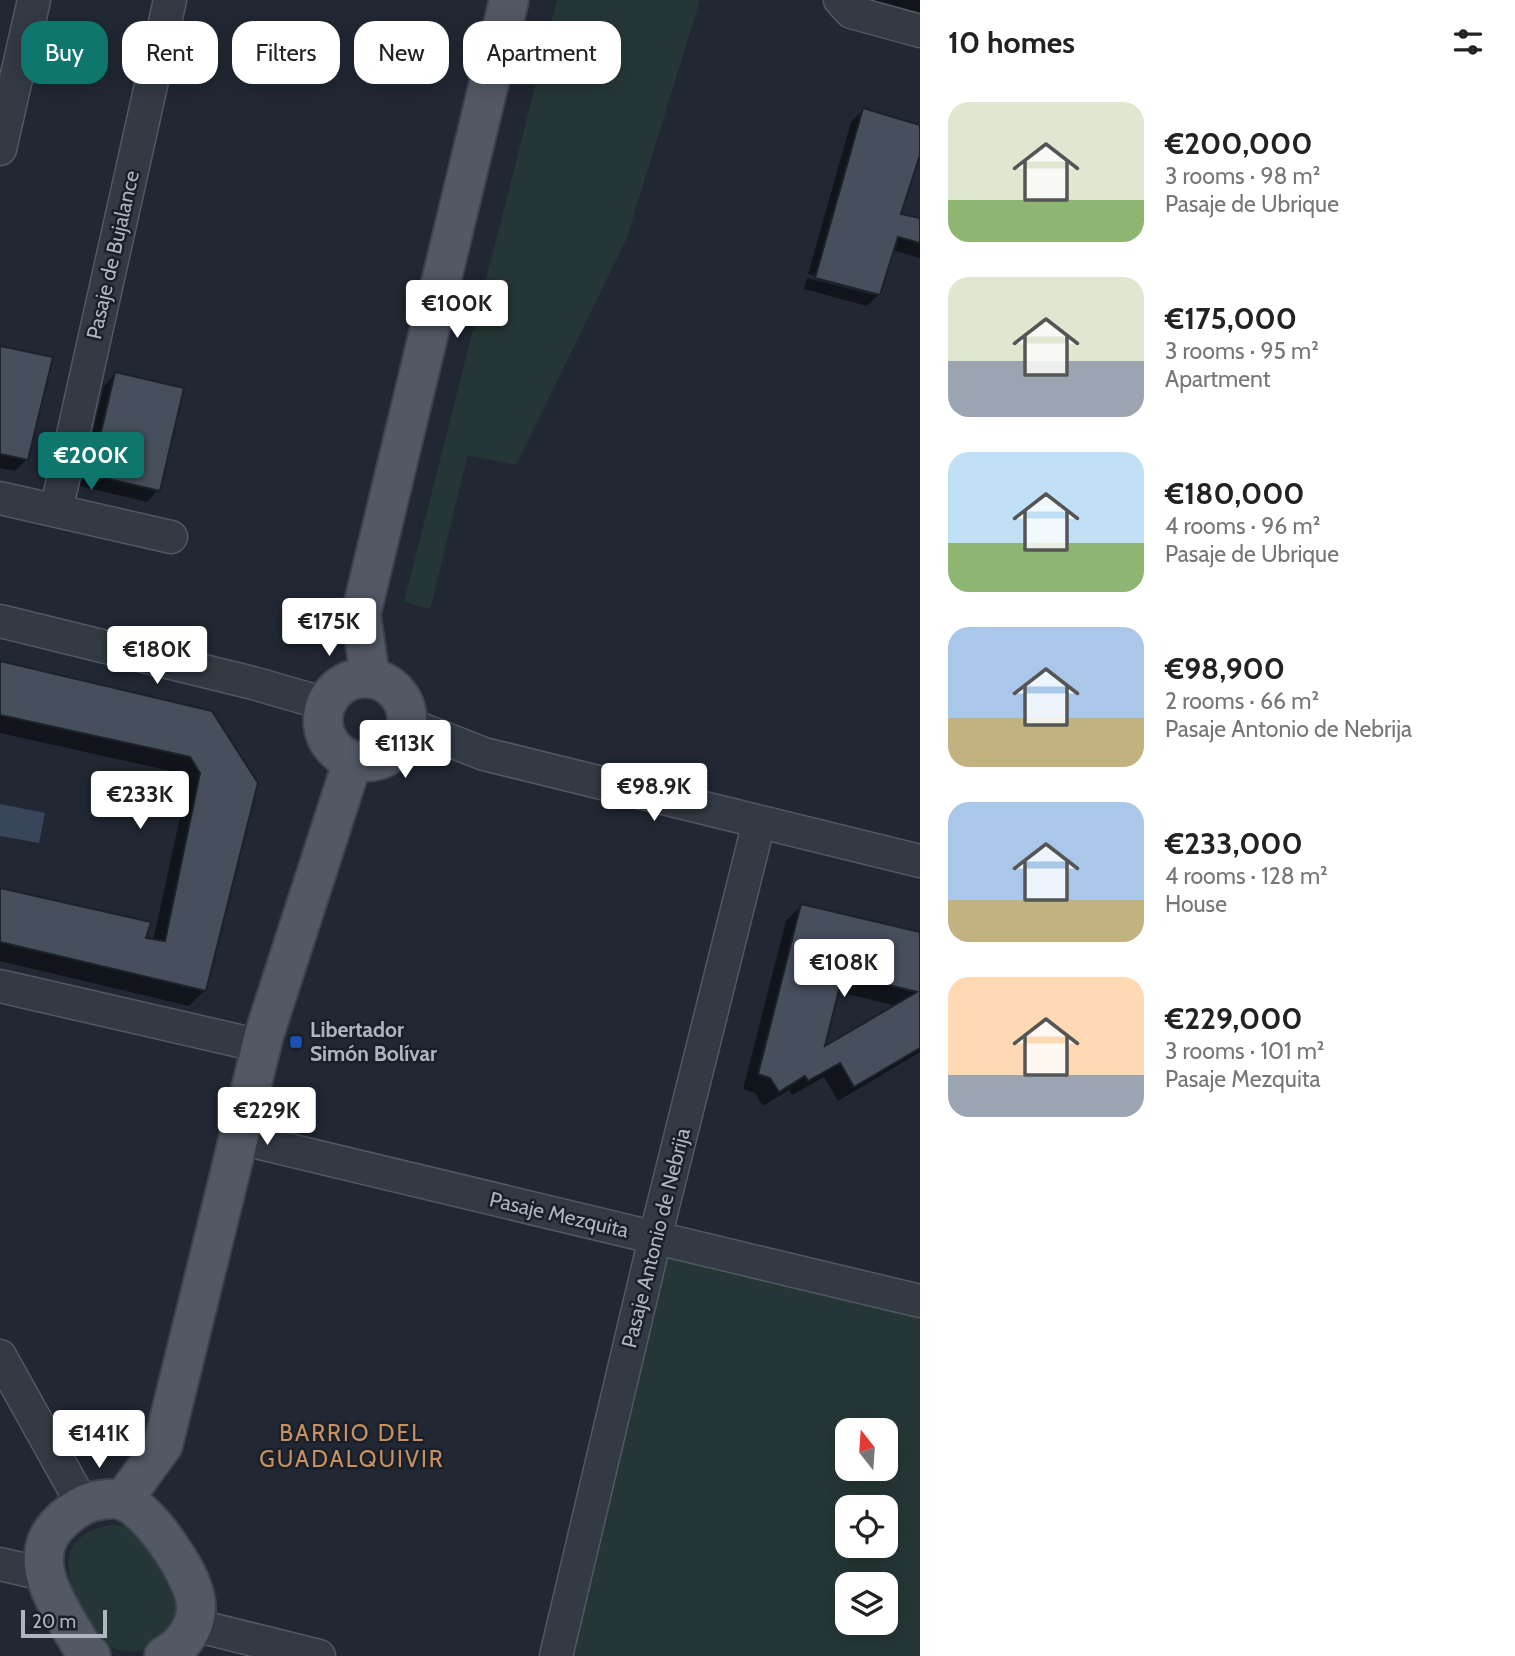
<!DOCTYPE html>
<meta charset="utf-8">
<style>
:root{--surface:#fff;--page:#f6f6f6;--text:#222;--muted:#767676;--accent:#0f766e}
body{margin:0;font-family:Cabin,sans-serif;background:var(--page);color:var(--text);height:100vh;display:flex;flex-direction:column;font-size:26px;white-space:nowrap}
*{box-sizing:border-box;margin:0}
p{font-size:23px;color:var(--muted)}
.icon{flex:none;width:38px;height:38px;fill:none;stroke:currentColor;stroke-width:2;stroke-linecap:round;stroke-linejoin:round}
.map{position:relative;flex:1;overflow:hidden}
.details{display:flex;flex-direction:column;background:var(--surface);width:595px}
.details>*{flex:none}
.top-card{position:absolute;left:21px;top:21px;width:665px;height:63px;display:flex;gap:14px}
.needle{width:46px;rotate:343deg}
.tools{position:absolute;left:835px;top:1418px;display:grid;gap:14px}
.tools a{display:grid;place-items:center;width:63px;height:63px;border-radius:14px;background:var(--surface);box-shadow:0 4px 18px #0003;font-size:35px}
.scale{position:absolute;left:21px;bottom:18px;width:86px;box-sizing:border-box;padding-left:7px;border:4px solid #aeb5c1;border-top:0;font-size:19px;line-height:24px;white-space:nowrap;color:#aeb5c1;-webkit-text-stroke:5px #1a1f28;paint-order:stroke}
.price{position:absolute;translate:-50% -60px;padding:0 16px;border-radius:7px;background:#fff;color:#222;font-size:23px;line-height:46px;filter:drop-shadow(0 2px 4px #0008)}
.price::after{content:'';position:absolute;left:50%;top:42px;width:21px;height:16px;margin-left:-10px;background:inherit;clip-path:polygon(0 0,100% 0,50% 100%)}
.price.active{background:var(--accent);color:#fff}
ul{padding:0;list-style:none}
li{display:flex;align-items:center;gap:21px;height:175px;padding:0 28px}
li span{display:grid;place-items:center;flex:none;width:196px;height:140px;border-radius:21px;color:#555}
li>.icon{margin-inline-start:auto}
span .icon{width:84px;height:84px;fill:#fffc;stroke-width:1}
li b{font-size:30px}
h2{display:flex;justify-content:space-between;align-items:center;height:84px;padding:0 28px;font-size:30px}
.chip{padding:0 24px;border-radius:21px;background:var(--surface);box-shadow:0 4px 18px #0003;font-size:24px;line-height:63px}
.chip.active{background:var(--accent);color:#fff}
main{display:flex;flex:1;min-height:0}
.map>svg:first-child{display:block}
.green{fill:#263636;fill-rule:evenodd}
.water{fill:#38455b}
.shadow{fill:#0007;fill-rule:evenodd}
.building{fill:#474f5d;stroke:#1c212a;stroke-width:2;fill-rule:evenodd}
.lines{fill:none;stroke-linecap:round;stroke-linejoin:round}
.minor-casing{stroke:#515862;stroke-width:35}
.major-casing{stroke:#3d434e;stroke-width:42}
.minor{stroke:#343a44;stroke-width:32}
.major{stroke:#525964;stroke-width:38}
.transit-dot{fill:#1a4fb4;stroke:#1a1f28;stroke-width:2.5}
.labels{text-anchor:middle;stroke-width:5;stroke-linejoin:round;paint-order:stroke}
.street-label{font-size:21px;fill:#aeb5c1;stroke:#1a1f28}
.poi-label{font-size:21px;font-weight:bold;fill:#aeb5c1;stroke:#1a1f28;text-anchor:start}
.neighbourhood-label{font-size:23px;letter-spacing:2px;fill:#c79163;stroke:#1a1f28}
</style>
<main>
<div class="map">
<svg width="920" height="1656" viewBox="0 0 920 1656">
<rect width="100%" height="100%" fill="#212833"/>
<path class="green" d="M557,0H700L626,240L516,465L468,455L430,609L404,602Z
M671,1231L920,1292V1656H566ZM847,1430H886V1468H847ZM847,1507H886V1545H847ZM847,1584H886V1622H847Z
M111,1525C118,1526 127,1525 132,1528C145,1535 173,1581 176,1594C178,1604 178,1616 174,1626C171,1632 164,1637 159,1641C143,1656 113,1655 97,1637C92,1630 88,1621 84,1614C62,1575 57,1534 111,1525Z"/>
<path class="water" d="M0,804L45,813L39,843L0,836Z"/>
<path class="shadow" d="M868,0H920V25Z
M863,110L920,126V149L899,215L920,220V258L892,250L879,294L867,306L804,289L807,278L874,295V291L808,274L851,122Z
M0,348L27,459L15,471L0,468Z
M115,374L158,490L147,502L80,486L104,386Z
M0,663L211,712L205,990L189,1006L0,961V889L153,941L186,790L175,772L0,733Z
M802,905L920,934V1052L838,1101L824,1077L792,1095L789,1090L763,1106L755,1093L743,1089L786,921ZM836,991L896,1006L822,1049Z"/>
<path class="building" d="M863,108L920,125V155L901,214L920,218V243L898,237L880,295L815,278Z
M0,346L53,357L28,460L0,454Z
M115,372L184,388L160,491L91,475Z
M0,661L212,711L258,783L206,991L0,942V888L151,922L146,938L165,941L200,773L190,757L0,715Z
M801,904L920,932V1048L854,1087L840,1063L808,1081L805,1076L779,1092L770,1078L758,1074ZM843,974L917,992L825,1046Z"/>
<g class="lines">
<g class="minor-casing">
<path id="minor" d="M840,0L851,12L920,31
M0,149L34,0
M0,498L171,537
M56,511L170,0
M0,621L253,683L326,704
M408,724L484,754L920,861
M0,986L261,1046
M239,1138L920,1301
M0,1356L83,1505
M0,1564L43,1574
M194,1625L319,1656
M556,1656L655,1238L759,822"/>
</g>
<g class="major-casing">
<path id="major" d="M323 720a42 42 0 1 1 84 0a42 42 0 1 1-84 0Z
M370,678L361,614L509,0
M123,1500L163,1445L264,1035L353,760
M91,1656L82,1647C54,1598 13,1547 80,1507C91,1500 114,1496 126,1502C152,1514 195,1577 196,1605C197,1627 183,1646 164,1656"/>
</g>
<use href="#minor" class="minor"/>
<use href="#major" class="major"/>
</g>
<rect class="transit-dot" x="289" y="1035" width="14" height="14" rx="3.5"/>
<g class="labels">
<g class="street-label">
<text transform="translate(113 255) rotate(-77)" y="7">Pasaje de Bujalance</text>
<text transform="translate(559 1215) rotate(13)" y="7">Pasaje Mezquita</text>
<text transform="translate(656 1238) rotate(-76)" y="7">Pasaje Antonio de Nebrija</text>
</g>
<g class="poi-label">
<text x="310" y="1037">Libertador<tspan x="310" dy="24">Simón Bolívar</tspan></text>
</g>
<g class="neighbourhood-label">
<text x="352" y="1441">BARRIO DEL<tspan x="352" dy="26">GUADALQUIVIR</tspan></text>
</g>
</g>
</svg>
<div class="tools">
<a><svg class="needle" viewBox="-14 -14 28 28"><path d="M0-13l5 13h-10z" fill="#e53935"/><path d="M0 13l5-13h-10z" fill="#767676"/></svg></a>
<a><svg class="icon" aria-label="locate" viewBox="0 0 24 24"><circle cx="12" cy="12" r="6"/><path d="M12 2v4M12 18v4M2 12h4M18 12h4"/></svg></a>
<a><svg class="icon" aria-label="layers" viewBox="0 0 24 24"><path d="M12 4l9 5-9 5-9-5zM3 14l9 5 9-5"/></svg></a>
</div>
<div class="scale">20 m</div>
<b class="price" style="left:457px;top:340px">€100K</b>
<b class="price active" style="left:91px;top:492px">€200K</b>
<b class="price" style="left:329px;top:658px">€175K</b>
<b class="price" style="left:157px;top:686px">€180K</b>
<b class="price" style="left:405px;top:780px">€113K</b>
<b class="price" style="left:654px;top:823px">€98.9K</b>
<b class="price" style="left:140px;top:831px">€233K</b>
<b class="price" style="left:844px;top:999px">€108K</b>
<b class="price" style="left:267px;top:1147px">€229K</b>
<b class="price" style="left:99px;top:1470px">€141K</b>
<div class="top-card">
<a class="chip active">Buy</a>
<a class="chip">Rent</a>
<a class="chip">Filters</a>
<a class="chip">New</a>
<a class="chip">Apartment</a>
</div>
</div>
<section class="details">
<h2>10 homes<svg class="icon" aria-label="filters" viewBox="0 0 24 24"><path d="M4 7h16M4 17h16"/><circle cx="9" cy="7" r="2"/><circle cx="15" cy="17" r="2"/></svg></h2>
<ul>
<li><span style="background:linear-gradient(#dfe7d0 70%,#8fb573 0)"><svg class="icon" aria-label="home" viewBox="0 0 24 24"><path d="M3 11l9-7 9 7M6 9v11h12V9"/></svg></span><div><b>€200,000</b><p>3 rooms · 98 m²</p><p>Pasaje de Ubrique</p></div></li>
<li><span style="background:linear-gradient(#dfe7d0 60%,#9aa5b1 0)"><svg class="icon" aria-label="home" viewBox="0 0 24 24"><path d="M3 11l9-7 9 7M6 9v11h12V9"/></svg></span><div><b>€175,000</b><p>3 rooms · 95 m²</p><p>Apartment</p></div></li>
<li><span style="background:linear-gradient(#bfe0f5 65%,#8fb573 0)"><svg class="icon" aria-label="home" viewBox="0 0 24 24"><path d="M3 11l9-7 9 7M6 9v11h12V9"/></svg></span><div><b>€180,000</b><p>4 rooms · 96 m²</p><p>Pasaje de Ubrique</p></div></li>
<li><span style="background:linear-gradient(#a9c7e8 65%,#c2b280 0)"><svg class="icon" aria-label="home" viewBox="0 0 24 24"><path d="M3 11l9-7 9 7M6 9v11h12V9"/></svg></span><div><b>€98,900</b><p>2 rooms · 66 m²</p><p>Pasaje Antonio de Nebrija</p></div></li>
<li><span style="background:linear-gradient(#a9c7e8 70%,#c2b280 0)"><svg class="icon" aria-label="home" viewBox="0 0 24 24"><path d="M3 11l9-7 9 7M6 9v11h12V9"/></svg></span><div><b>€233,000</b><p>4 rooms · 128 m²</p><p>House</p></div></li>
<li><span style="background:linear-gradient(#ffd9b3 70%,#9aa5b1 0)"><svg class="icon" aria-label="home" viewBox="0 0 24 24"><path d="M3 11l9-7 9 7M6 9v11h12V9"/></svg></span><div><b>€229,000</b><p>3 rooms · 101 m²</p><p>Pasaje Mezquita</p></div></li>
</ul>
</section>
</main>
